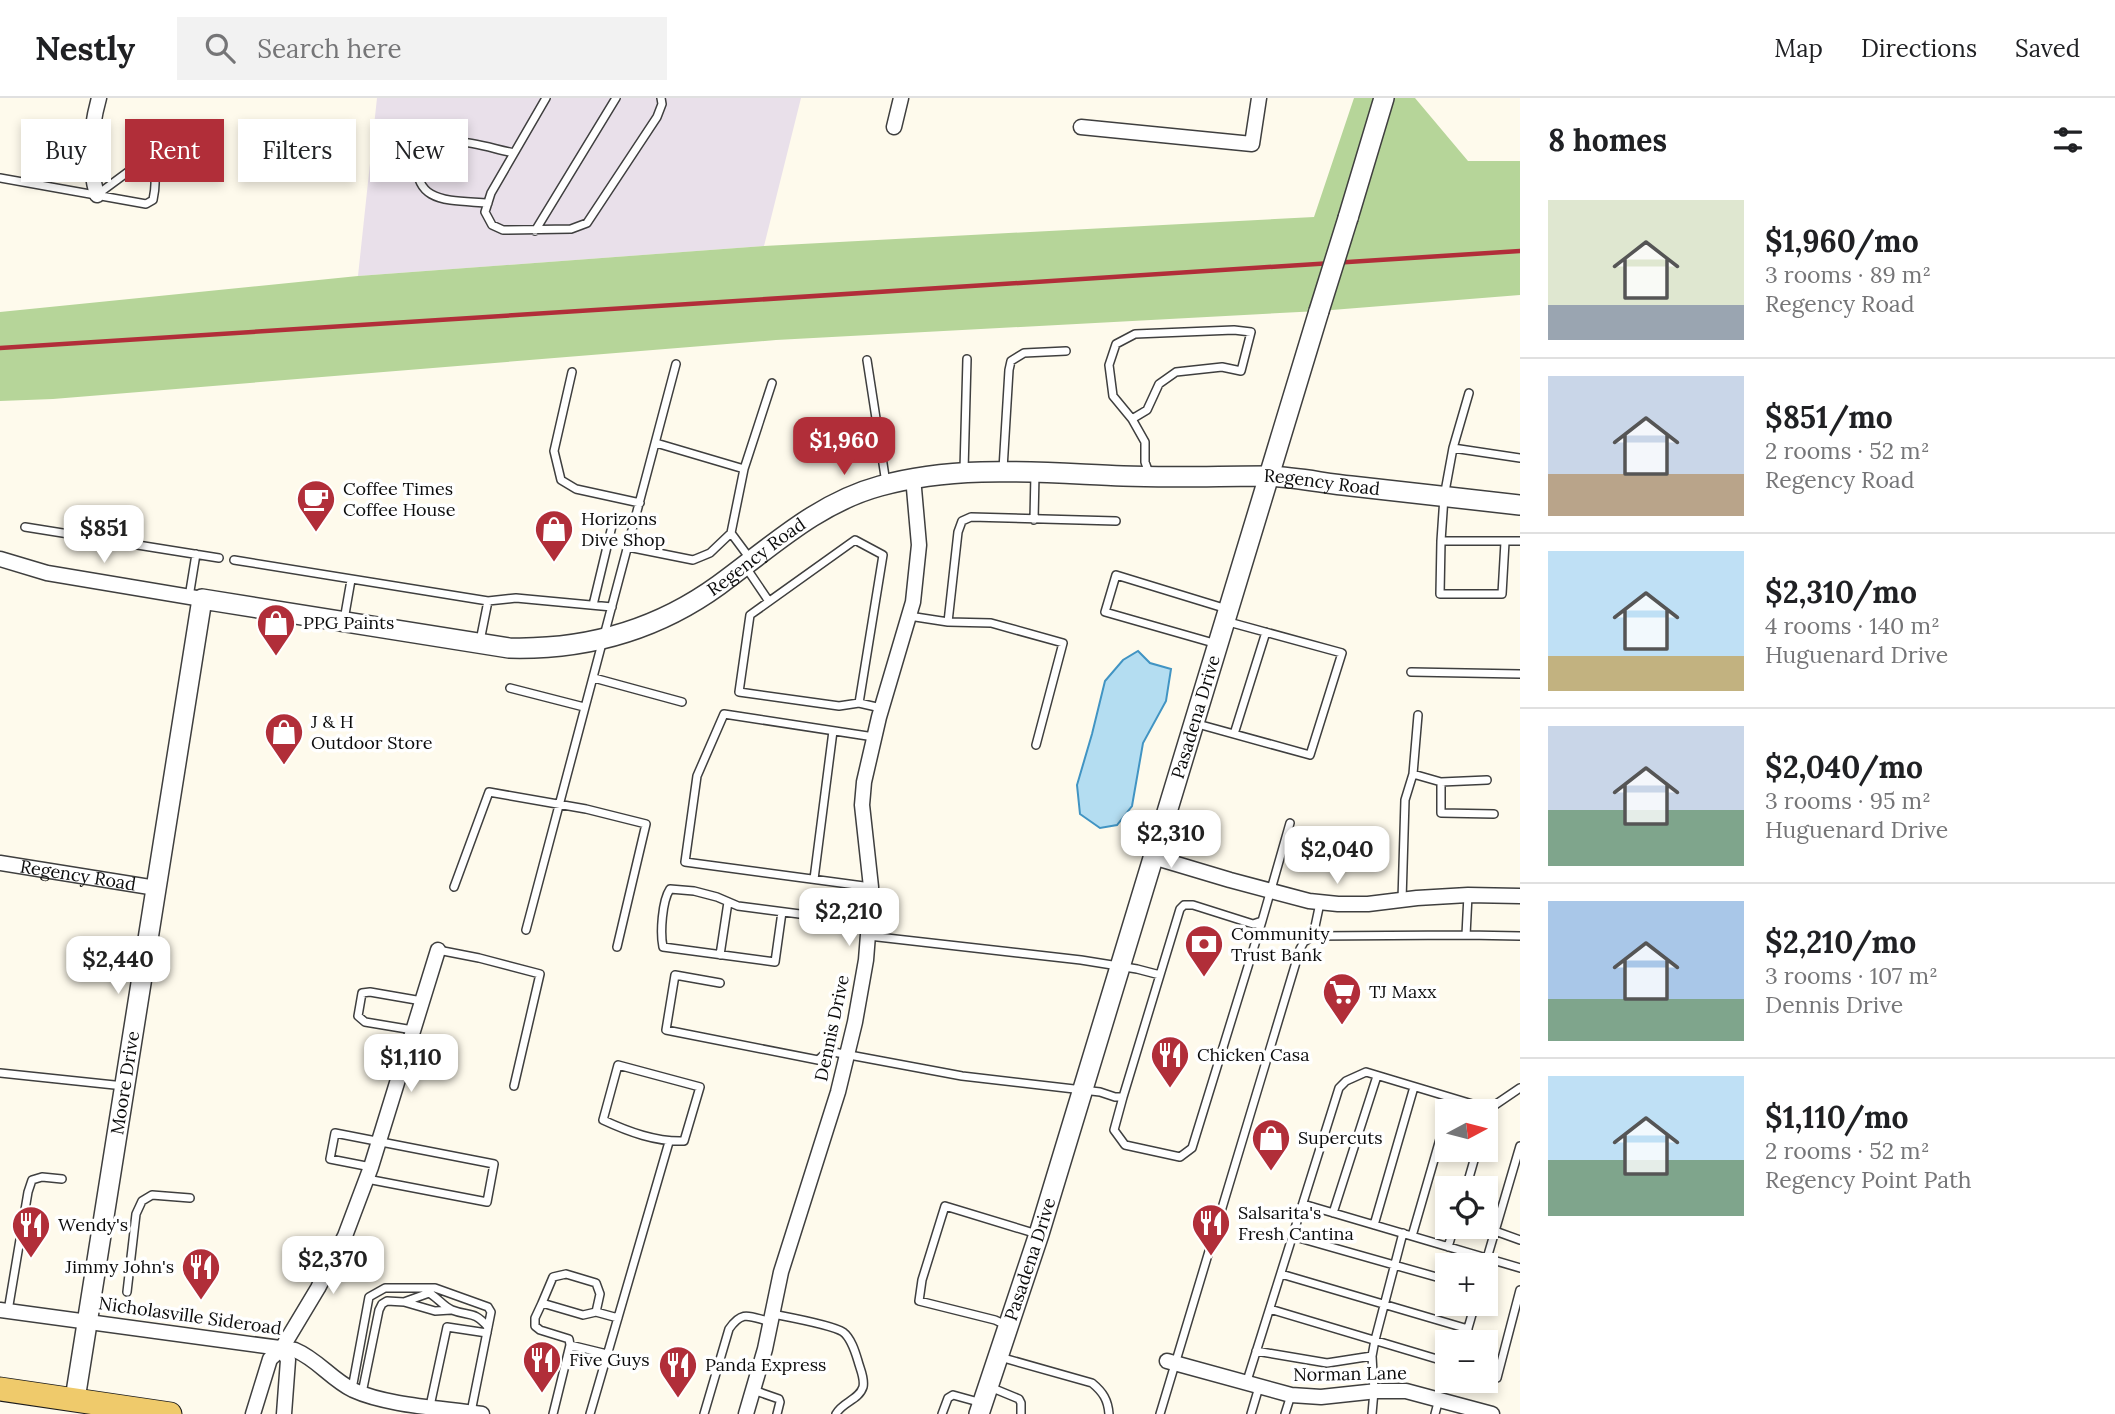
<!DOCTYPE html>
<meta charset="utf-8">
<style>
:root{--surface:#fff;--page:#f2f2f2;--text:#202124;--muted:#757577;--line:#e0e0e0;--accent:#b12e39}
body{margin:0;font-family:Lora,serif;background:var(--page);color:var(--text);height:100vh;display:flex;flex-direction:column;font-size:26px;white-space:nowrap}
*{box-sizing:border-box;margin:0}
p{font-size:23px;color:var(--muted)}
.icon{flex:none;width:38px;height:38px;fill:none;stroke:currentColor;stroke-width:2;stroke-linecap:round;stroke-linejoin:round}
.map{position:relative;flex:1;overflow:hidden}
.panel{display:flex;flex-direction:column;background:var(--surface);width:595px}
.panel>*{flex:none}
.guide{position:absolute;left:21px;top:21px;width:665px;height:63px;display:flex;gap:14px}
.needle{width:46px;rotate:83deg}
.tools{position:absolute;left:1435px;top:1001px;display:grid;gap:14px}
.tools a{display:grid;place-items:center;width:63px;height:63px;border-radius:0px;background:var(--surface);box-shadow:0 4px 10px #0003;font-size:35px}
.price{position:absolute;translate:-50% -60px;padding:0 16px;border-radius:14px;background:#fff;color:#222;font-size:23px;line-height:46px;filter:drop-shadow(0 2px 4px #0008)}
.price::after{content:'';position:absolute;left:50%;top:42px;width:21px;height:16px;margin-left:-10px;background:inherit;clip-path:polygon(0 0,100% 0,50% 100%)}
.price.current{background:var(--accent);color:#fff}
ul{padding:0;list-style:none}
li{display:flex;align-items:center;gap:21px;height:175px;padding:0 28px}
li+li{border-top:2px solid var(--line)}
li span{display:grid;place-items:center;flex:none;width:196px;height:140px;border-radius:0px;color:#555}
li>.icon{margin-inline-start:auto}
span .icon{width:84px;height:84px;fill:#fffc;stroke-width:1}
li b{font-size:30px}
h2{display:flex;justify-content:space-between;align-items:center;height:84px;padding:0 28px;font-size:30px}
.pill{padding:0 24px;border-radius:0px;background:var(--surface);box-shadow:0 4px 10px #0003;font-size:24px;line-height:63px}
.pill.current{background:var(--accent);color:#fff}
header{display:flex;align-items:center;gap:42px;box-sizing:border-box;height:98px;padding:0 35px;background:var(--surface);border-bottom:2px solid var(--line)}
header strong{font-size:33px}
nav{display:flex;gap:38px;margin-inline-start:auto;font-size:24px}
.search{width:490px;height:63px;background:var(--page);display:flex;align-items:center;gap:18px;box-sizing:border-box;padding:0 24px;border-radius:0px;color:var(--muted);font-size:26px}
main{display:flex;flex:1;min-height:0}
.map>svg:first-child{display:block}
.industrial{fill:#e9e0ea}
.forest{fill:#b6d599}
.water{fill:#b4ddf1;stroke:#4194c3;stroke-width:2}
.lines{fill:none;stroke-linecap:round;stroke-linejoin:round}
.service-casing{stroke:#3f3f3f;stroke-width:10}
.minor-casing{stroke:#3f3f3f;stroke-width:17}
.tertiary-casing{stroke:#3f3f3f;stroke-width:22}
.primary-casing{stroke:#1d1d1d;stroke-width:25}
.service{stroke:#fff;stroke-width:7}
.minor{stroke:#fff;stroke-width:14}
.tertiary{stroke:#fff;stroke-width:19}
.primary{stroke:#efca6b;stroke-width:23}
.rail{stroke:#b12e39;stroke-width:4.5}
.tertiary-bridge-casing{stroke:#3f3f3f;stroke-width:22;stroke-linecap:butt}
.tertiary-bridge{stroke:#fff;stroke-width:19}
.labels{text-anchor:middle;stroke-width:7;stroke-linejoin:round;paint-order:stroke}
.street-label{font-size:18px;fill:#0c0c0c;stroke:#fff}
.poi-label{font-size:18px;fill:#0c0c0c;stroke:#fff;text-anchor:start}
</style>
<header>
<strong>Nestly</strong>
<div class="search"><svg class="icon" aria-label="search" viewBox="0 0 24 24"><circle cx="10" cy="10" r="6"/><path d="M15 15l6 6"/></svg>Search here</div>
<nav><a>Map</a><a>Directions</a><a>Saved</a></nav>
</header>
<main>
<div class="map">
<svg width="1520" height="1316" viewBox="0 0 1520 1316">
<rect width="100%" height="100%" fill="#fefaec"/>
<path class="industrial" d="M377,0H801L764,148L358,178Z"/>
<path class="forest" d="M1354,0H1415L1468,63H1520V197L1319,213L776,242L53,301L0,303V214L358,178L764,148L1314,119Z"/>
<path class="water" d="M1138,553L1150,565L1171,571L1166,603L1143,645L1132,708L1117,727L1100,730L1080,716L1077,687L1092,636L1105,583L1123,562Z"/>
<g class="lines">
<g class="service-casing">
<path id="service" d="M546,0L491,95L485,114L492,127L503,132L571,131L587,125L657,19L662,6L661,0
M0,80L146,106L153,102C156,88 158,69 144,62L98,96
M488,105C450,102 410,107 418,55C447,33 480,48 514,55
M535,133L616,0
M867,262L886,385
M572,274L554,353L561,382L576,391L640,405
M1132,321L1147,312L1159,286L1176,274L1222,269L1241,273L1251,234L1234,232L1135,236L1116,246L1109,267L1113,298L1132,321L1145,344V364L1149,375
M656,345L744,371L731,435L751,462
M1453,350L1469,295
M744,371L772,285
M1003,371L1009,272L1011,263L1024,255L1066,253
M964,372L967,261
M1034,422L1035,376
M25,429L219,460
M1441,443L1444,399L1453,350L1520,360
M1505,444L1502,496H1440L1441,443H1520
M628,449L693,462L710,455L731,435
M234,462L488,503L516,500L612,509
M745,468L768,502
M189,499L196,456
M593,507L612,428
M909,518L948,524L991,525L1063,545L1036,647
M344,522L351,482
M948,524L958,434L962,423L971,419L1116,423
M480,543L488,503
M1217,546L1105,514L1116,477L1227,511
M1411,574L1520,576
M594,580L682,604
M510,590L584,609
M859,605L839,608L739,594L750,517L855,442L883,457L859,605L881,610
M1194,625L1310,657L1342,555L1225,523
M1234,636L1266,534
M1413,676L1441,684V715L1494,716
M1441,684L1487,682
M814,781L833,633
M454,789L489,694L586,711L646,726L617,849
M871,789L685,764L697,678L724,616L874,639
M1468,797L1466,837L1520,838
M1402,802L1405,702L1413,676L1418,617
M782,814L775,864L663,849C660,835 662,803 670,791L694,793L717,799L738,808L869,825
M526,832L676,266
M869,838L1081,862L1137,871L1160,877
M1313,838L1466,837
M438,852L479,860L540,876L514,988
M720,857L728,804
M720,885L675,877L666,932L818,962L828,953L962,978L1100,994L1115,999H1123L1180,811L1184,807H1193L1253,826L1262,823L1290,725
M413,932L365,924L358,918L362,895L370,894L422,903
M618,967L700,989L684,1043C656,1044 629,1034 603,1022Z
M0,975L124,988
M1123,999L1114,1032L1125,1047L1180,1059L1192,1050L1262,823
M1486,1023L1489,1011
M367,1081L487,1104L494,1066L335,1035L330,1061L371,1069
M1466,1090L1477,1052
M1303,1106L1520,1170
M1333,1115L1377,978
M1374,1127L1414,989
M1495,1133L1520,1142
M1292,1138L1447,1182
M1412,1138L1447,1017
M1448,1149L1454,1129
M1485,1167L1520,1048
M1281,1176L1468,1231
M127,1194L136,1116L142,1103L152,1097L190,1100
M404,1204L435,1213L451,1212
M542,1205L535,1220V1228L540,1232L569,1241L570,1247
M1270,1211L1447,1264
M8,1213L28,1094L32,1082L42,1079L62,1081
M596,1214L583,1217L542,1205L553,1179L566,1176L596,1185L600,1196L596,1214L618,1220
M773,1216C788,1219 833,1227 843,1234C851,1240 855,1253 858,1263C860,1271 865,1280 863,1289C859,1302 842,1304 836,1316
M1006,1227L995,1222L919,1203L922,1182L945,1108L1037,1136
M1464,1244L1475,1206
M1256,1253L1327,1265L1372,1258L1375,1242L1403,1135
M1000,1259L1092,1285C1103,1294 1108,1302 1109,1316
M1486,1276L1497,1280L1520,1192
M1246,1286L1339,990L1346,983L1366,974L1489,1011L1520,990
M990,1289L1019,1301L1021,1305V1316
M352,1291L369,1199L385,1190H435L488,1209L491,1214L471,1314
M753,1292L779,1301L780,1304L777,1316
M362,1295L379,1212L382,1206L387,1203L404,1204L429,1195C437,1199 444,1209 452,1212C470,1219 473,1212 488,1229
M430,1308L447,1229L487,1235
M553,1316L570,1247L607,1256
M590,1316L669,1044
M704,1316L729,1231C743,1211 750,1219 771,1224
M942,1316L948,1300L953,1297L982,1305
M1160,1316L1300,851L1304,844L1313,838L1320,805
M1251,1316L1259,1289
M1285,1316L1291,1297
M1372,1316L1374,1293L1372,1258
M1435,1316L1439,1301"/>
</g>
<g class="minor-casing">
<g id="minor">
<path d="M894,29L901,0"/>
<path d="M1081,29L1252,46L1259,0"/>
<path d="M97,97C88,65 90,32 99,0"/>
<path d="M0,461L47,475L202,501"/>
<path d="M1153,759L1230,782L1309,803L1338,806H1368L1417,800L1468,797L1520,798"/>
<path id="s1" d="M0,765L156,790"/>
<path d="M0,1212L295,1252C317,1261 331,1281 353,1292C388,1308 444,1310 482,1316"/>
<path d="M282,1250L318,1190L345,1138L371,1069L438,852"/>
<path d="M1167,1263L1291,1297L1321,1299L1377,1293H1406L1492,1316"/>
<path d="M253,1316L270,1261L282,1250L288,1262L284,1316"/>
<path d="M746,1316L765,1251L781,1174L838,994L855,924L866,862L870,811L871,789L862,707L864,684L879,619L913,504L919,447L913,379"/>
</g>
</g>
<g class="tertiary-casing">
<g id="tertiary">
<path d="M1348,120L1384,0"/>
<path id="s2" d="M75,1301L202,501L509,550C585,552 657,532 719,487C770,450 817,405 880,388C958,366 1043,375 1123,378C1171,380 1219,378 1267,378C1295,379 1323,385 1351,388C1407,394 1464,401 1520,407"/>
<path id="s3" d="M979,1316L1039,1136L1319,213"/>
</g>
</g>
<g class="primary-casing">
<path id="primary" d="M0,1291L170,1316"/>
</g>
<use href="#service" class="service"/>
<use href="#minor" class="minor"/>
<use href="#tertiary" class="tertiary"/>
<use href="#primary" class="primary"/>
<path class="rail" d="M0,250L1520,153"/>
<g class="tertiary-bridge-casing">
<path id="tertiary-bridge" d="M1319,213L1348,120"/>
</g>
<use href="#tertiary-bridge" class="tertiary-bridge"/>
</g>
<defs>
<g id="cafe-pin" transform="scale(2.0125)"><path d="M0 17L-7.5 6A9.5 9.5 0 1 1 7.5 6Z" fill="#b12e39" stroke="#fff"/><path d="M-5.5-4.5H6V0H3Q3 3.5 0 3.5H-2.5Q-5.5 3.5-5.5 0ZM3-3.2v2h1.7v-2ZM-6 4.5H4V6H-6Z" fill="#fff"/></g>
<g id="shop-pin" transform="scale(2.0125)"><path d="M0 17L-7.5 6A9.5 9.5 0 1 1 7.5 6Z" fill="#b12e39" stroke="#fff"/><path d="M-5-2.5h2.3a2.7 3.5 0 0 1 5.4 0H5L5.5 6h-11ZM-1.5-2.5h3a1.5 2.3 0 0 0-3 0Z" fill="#fff"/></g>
<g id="bank-pin" transform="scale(2.0125)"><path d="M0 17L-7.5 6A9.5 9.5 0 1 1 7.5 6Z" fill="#b12e39" stroke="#fff"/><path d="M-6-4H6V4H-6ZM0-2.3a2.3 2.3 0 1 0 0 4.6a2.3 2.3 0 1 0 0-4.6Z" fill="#fff"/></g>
<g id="supermarket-pin" transform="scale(2.0125)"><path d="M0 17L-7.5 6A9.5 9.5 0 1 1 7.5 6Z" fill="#b12e39" stroke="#fff"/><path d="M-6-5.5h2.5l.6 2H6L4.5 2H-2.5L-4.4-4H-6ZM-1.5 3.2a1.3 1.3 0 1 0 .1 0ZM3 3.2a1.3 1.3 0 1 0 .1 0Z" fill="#fff"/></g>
<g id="restaurant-pin" transform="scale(2.0125)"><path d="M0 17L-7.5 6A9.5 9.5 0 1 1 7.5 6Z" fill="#b12e39" stroke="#fff"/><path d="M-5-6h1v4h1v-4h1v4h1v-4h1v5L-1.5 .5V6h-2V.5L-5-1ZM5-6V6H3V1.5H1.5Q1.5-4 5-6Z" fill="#fff"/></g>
</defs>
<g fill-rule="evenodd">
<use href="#cafe-pin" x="316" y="401"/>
<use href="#shop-pin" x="554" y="431"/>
<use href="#shop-pin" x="276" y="525"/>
<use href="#shop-pin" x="284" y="634"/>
<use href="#bank-pin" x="1204" y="846"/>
<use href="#supermarket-pin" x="1342" y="894"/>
<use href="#restaurant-pin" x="1170" y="957"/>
<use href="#shop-pin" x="1271" y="1040"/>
<use href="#restaurant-pin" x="1211" y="1125"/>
<use href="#restaurant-pin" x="31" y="1127"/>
<use href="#restaurant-pin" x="201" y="1169"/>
<use href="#restaurant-pin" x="542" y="1262"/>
<use href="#restaurant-pin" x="678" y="1267"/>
</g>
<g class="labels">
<g class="street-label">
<text dy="6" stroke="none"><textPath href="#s2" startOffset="1978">Regency Road</textPath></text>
<text dy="6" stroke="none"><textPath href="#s2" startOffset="1391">Regency Road</textPath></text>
<text dy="6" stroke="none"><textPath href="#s3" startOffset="730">Pasadena Drive</textPath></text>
<text dy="6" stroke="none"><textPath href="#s1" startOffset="79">Regency Road</textPath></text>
<text transform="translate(832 930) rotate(-78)" y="6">Dennis Drive</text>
<text dy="6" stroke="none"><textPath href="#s2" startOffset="320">Moore Drive</textPath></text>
<text dy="6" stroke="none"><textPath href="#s3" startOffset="163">Pasadena Drive</textPath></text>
<text transform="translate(190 1218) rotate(8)" y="6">Nicholasville Sideroad</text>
<text transform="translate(1350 1276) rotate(-1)" y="6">Norman Lane</text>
</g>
<g class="poi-label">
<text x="343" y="397">Coffee Times<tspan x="343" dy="21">Coffee House</tspan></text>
<text x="581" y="427">Horizons<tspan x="581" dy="21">Dive Shop</tspan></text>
<text x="303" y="531">PPG Paints</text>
<text x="311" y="630">J &amp; H<tspan x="311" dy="21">Outdoor Store</tspan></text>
<text x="1231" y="842">Community<tspan x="1231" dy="21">Trust Bank</tspan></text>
<text x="1369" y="900">TJ Maxx</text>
<text x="1197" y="963">Chicken Casa</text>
<text x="1298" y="1046">Supercuts</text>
<text x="1238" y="1121">Salsarita's<tspan x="1238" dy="21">Fresh Cantina</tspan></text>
<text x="58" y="1133">Wendy's</text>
<text x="174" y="1175" text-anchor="end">Jimmy John's</text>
<text x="569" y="1268">Five Guys</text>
<text x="705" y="1273">Panda Express</text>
</g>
</g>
</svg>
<div class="tools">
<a><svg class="needle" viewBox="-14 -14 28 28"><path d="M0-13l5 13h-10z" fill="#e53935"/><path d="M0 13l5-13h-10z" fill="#757577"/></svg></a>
<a><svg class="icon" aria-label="locate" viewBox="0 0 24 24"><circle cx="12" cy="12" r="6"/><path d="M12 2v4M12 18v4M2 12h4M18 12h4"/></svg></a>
<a>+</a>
<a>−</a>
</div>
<b class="price current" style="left:844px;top:379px">$1,960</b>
<b class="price" style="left:104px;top:467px">$851</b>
<b class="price" style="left:1171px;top:772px">$2,310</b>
<b class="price" style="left:1337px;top:788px">$2,040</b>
<b class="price" style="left:849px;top:850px">$2,210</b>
<b class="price" style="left:118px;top:898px">$2,440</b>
<b class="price" style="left:411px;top:996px">$1,110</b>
<b class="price" style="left:333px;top:1198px">$2,370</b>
<div class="guide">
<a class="pill">Buy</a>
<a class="pill current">Rent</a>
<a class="pill">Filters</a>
<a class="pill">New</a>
</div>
</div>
<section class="panel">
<h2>8 homes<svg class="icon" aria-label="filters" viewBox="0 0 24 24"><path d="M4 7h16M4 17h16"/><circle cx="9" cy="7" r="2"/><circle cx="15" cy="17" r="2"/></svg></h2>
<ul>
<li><span style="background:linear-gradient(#dfe7d0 75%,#9aa5b1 0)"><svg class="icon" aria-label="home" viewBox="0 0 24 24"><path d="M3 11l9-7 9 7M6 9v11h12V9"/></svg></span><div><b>$1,960/mo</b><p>3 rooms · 89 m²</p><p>Regency Road</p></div></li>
<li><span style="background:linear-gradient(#c9d6e8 70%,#b9a48a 0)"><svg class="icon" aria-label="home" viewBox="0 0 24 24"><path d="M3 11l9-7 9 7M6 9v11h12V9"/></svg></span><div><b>$851/mo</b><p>2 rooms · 52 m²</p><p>Regency Road</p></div></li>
<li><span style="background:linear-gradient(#bfe0f5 75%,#c2b280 0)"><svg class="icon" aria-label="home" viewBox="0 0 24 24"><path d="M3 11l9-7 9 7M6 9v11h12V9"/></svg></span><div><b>$2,310/mo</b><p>4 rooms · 140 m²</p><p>Huguenard Drive</p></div></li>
<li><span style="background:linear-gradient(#c9d6e8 60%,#7fa58c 0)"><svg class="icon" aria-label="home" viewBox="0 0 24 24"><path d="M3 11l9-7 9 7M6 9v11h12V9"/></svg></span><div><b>$2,040/mo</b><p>3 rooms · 95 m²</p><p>Huguenard Drive</p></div></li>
<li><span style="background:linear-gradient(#a9c7e8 70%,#7fa58c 0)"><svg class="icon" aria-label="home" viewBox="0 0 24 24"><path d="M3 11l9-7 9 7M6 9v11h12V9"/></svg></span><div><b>$2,210/mo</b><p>3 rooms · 107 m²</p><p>Dennis Drive</p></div></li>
<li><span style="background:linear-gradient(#bfe0f5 60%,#7fa58c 0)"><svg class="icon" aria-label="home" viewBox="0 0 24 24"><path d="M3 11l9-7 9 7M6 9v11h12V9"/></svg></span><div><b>$1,110/mo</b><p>2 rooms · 52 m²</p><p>Regency Point Path</p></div></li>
</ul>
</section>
</main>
